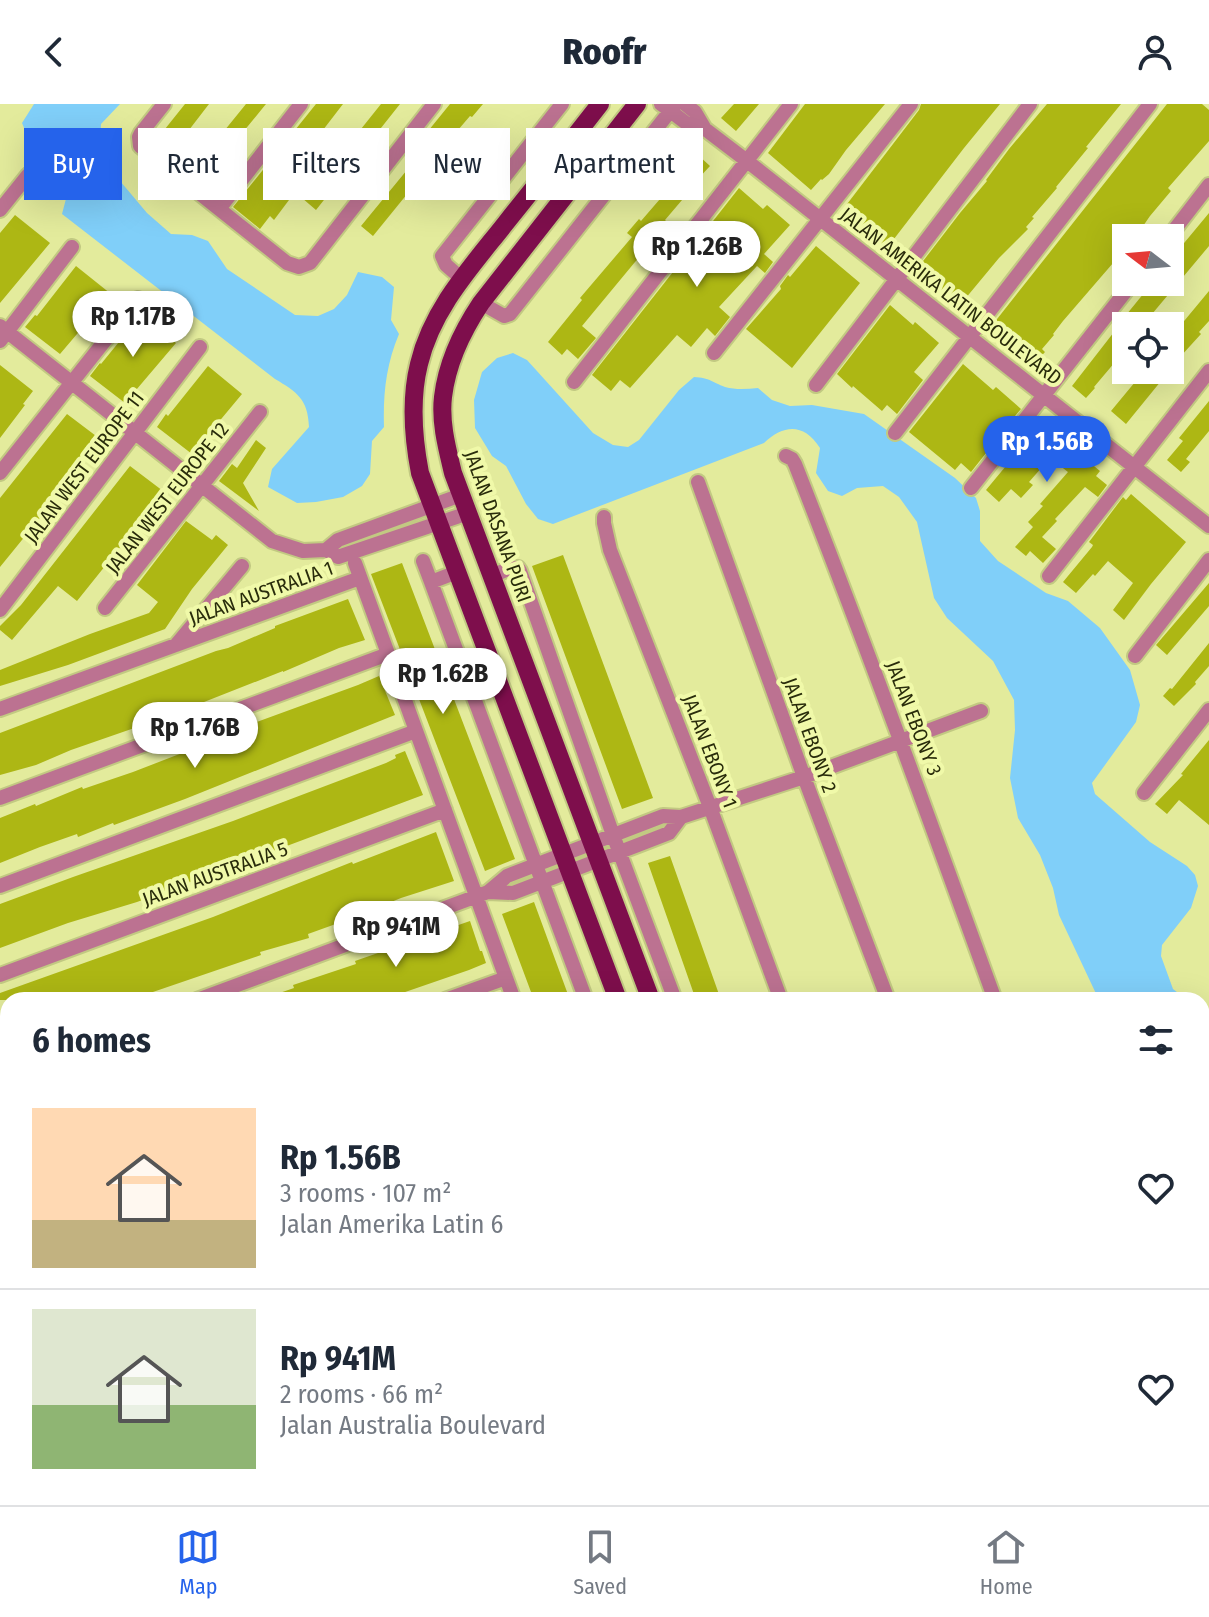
<!DOCTYPE html>
<meta charset="utf-8">
<style>
:root{--surface:#fff;--page:#f6f6f7;--text:#1f2937;--muted:#747a83;--line:#e0e1e3;--accent:#2563eb}
body{margin:0;font-family:"Fira Sans Condensed",sans-serif;background:var(--page);color:var(--text);height:100vh;display:flex;flex-direction:column;font-size:30px;white-space:nowrap}
*{box-sizing:border-box;margin:0}
p{font-size:26px;color:var(--muted)}
.icon{flex:none;width:44px;height:44px;fill:none;stroke:currentColor;stroke-width:2;stroke-linecap:round;stroke-linejoin:round}
.map{position:relative;flex:1;overflow:hidden}
.sheet{position:absolute;left:0px;top:888px;width:1210px;height:514px;display:flex;flex-direction:column;background:var(--surface);border-radius:24px 24px 0 0;box-shadow:0 8px 32px #0002}
.sheet>*{flex:none}
.banner{position:absolute;left:24px;top:24px;width:800px;height:72px;display:flex;gap:16px}
.needle{width:52px;rotate:286deg}
.fabs{position:absolute;left:1112px;top:120px;display:grid;gap:16px}
.fabs a{display:grid;place-items:center;width:72px;height:72px;border-radius:0px;background:var(--surface);box-shadow:0 8px 32px #0002;font-size:40px}
.price{position:absolute;translate:-50% -68px;padding:0 18px;border-radius:28px;background:#fff;color:#222;font-size:26px;line-height:52px;filter:drop-shadow(0 2px 4px #0008)}
.price::after{content:'';position:absolute;left:50%;top:48px;width:24px;height:18px;margin-left:-12px;background:inherit;clip-path:polygon(0 0,100% 0,50% 100%)}
.price.on{background:var(--accent);color:#fff}
ul{padding:0;list-style:none}
li{display:flex;align-items:center;gap:24px;height:200px;padding:0 32px}
li+li{border-top:2px solid var(--line)}
li span{display:grid;place-items:center;flex:none;width:224px;height:160px;border-radius:0px;color:#555}
li>.icon{margin-inline-start:auto}
span .icon{width:96px;height:96px;fill:#fffc;stroke-width:1}
li b{font-size:34px}
h2{display:flex;justify-content:space-between;align-items:center;height:96px;padding:0 32px;font-size:34px}
.pill{padding:0 28px;border-radius:0px;background:var(--surface);box-shadow:0 8px 32px #0002;font-size:28px;line-height:72px}
.pill.on{background:var(--accent);color:#fff}
header{display:flex;justify-content:space-between;align-items:center;height:104px;padding:0 32px;background:var(--surface);font-size:36px;font-weight:800}
.dock{display:flex;justify-content:space-around;align-items:center;height:112px;border-top:2px solid var(--line);background:var(--surface);font-size:22px;color:var(--muted)}
.dock a{display:grid;justify-items:center;gap:4px}
.dock .on{color:var(--accent)}
.map>svg:first-child{display:block}
.built{fill:#dae38b}
.water{fill:#80cff9}
.building{fill:#adb714}
.lines{fill:none;stroke-linecap:round;stroke-linejoin:round}
.minor-casing{stroke:#c2c982;stroke-width:18}
.major-casing{stroke:#c2c982;stroke-width:22}
.minor{stroke:#bc7291;stroke-width:14}
.major{stroke:#7e0e4c;stroke-width:18}
.labels{text-anchor:middle;stroke-width:8;stroke-linejoin:round;paint-order:stroke}
.street-label{font-size:20px;fill:#292c0b;stroke:#f0f9a9}
</style>
<header><svg class="icon" aria-label="back" viewBox="0 0 24 24"><path d="M15 5l-7 7 7 7"/></svg>Roofr<svg class="icon" aria-label="person" viewBox="0 0 24 24"><circle cx="12" cy="8" r="4"/><path d="M4 21q1-7 8-7t8 7"/></svg></header>
<div class="map">
<svg width="1209" height="1401" viewBox="0 0 1209 1401">
<rect width="100%" height="100%" fill="#e3eb9c"/>
<path class="built" d="M1202,1179H1209V1401H854L852,1394H1202Z
M14,1394H371L387,1401H12Z
M502,1394H715L718,1401H495Z"/>
<path class="water" d="M34,0H120L101,20L100,36L110,65L147,109L171,130L192,131L208,137L227,165L295,211L318,212L334,205L347,191L358,168L382,173L394,183L391,216L399,230C386,261 383,290 384,323L372,337L370,370L362,382L343,393L316,398L297,399L268,383L272,365L309,323C308,295 297,288 275,275L62,110L67,91L69,69L61,48L43,31L25,26L22,19Z
M513,249L527,256L593,329L613,341L628,343L639,336L679,286L694,273C710,274 712,278 725,283C736,286 747,285 758,284L772,296L790,302L812,301L864,310L955,374L976,394L980,407V437L998,457L1046,489L1068,497L1100,524L1130,566L1140,601L1136,618L1092,679L1095,690L1150,738L1187,762L1195,771L1198,782L1191,804L1162,841L1161,852L1173,885L1187,896H1099L1059,811L1053,784L1040,751L1018,714L1010,674L1015,626L1014,596L993,557L947,514L934,494L917,418L899,393L883,382L857,384L842,392L828,387L816,369L820,344C804,319 784,320 764,339L553,420L538,415L526,400L506,362L492,352L475,324L474,296L482,268L497,254Z
M1202,909L1209,912V1092L1202,1093Z"/>
<path class="building" d="M185,0H209L169,52L153,40Z
M246,0H266L202,78L190,69Z
M316,0H343L303,52L325,70L381,0H400L316,106L295,88L274,116L270,112L260,125L233,103Z
M450,0H483L472,13L470,12L446,40L451,44L441,55L438,52L373,132L361,122L416,55L414,54L425,41L420,37Z
M734,0H759L736,27L721,14Z
M805,0H885L846,46L829,70L822,76L821,75L811,86L768,49Z
M921,0H1000L964,44L887,144L841,108L919,6Z
M1047,0H1121L1086,43L1088,44L1056,83L1057,84L1032,113L1034,114L1026,123L1028,125L999,154L960,201L917,165L960,109L987,77L986,76L1009,45Z
M1167,0H1202L1209,6V37L1168,84L1171,87L1150,112L1141,125L1134,134H1126V144L1063,217L1053,230L1054,231L1042,245L1045,248L1036,258L1011,237L1009,240L990,224Z
M698,51L710,62L697,76L700,79L690,90L688,89L665,116L666,117L655,130L660,134L648,148L646,146L635,158L582,222L596,234L578,255L567,245L562,251L548,238L582,196L580,194L632,133L627,129L639,115L641,117Z
M739,84L763,105L767,101L790,121L764,150L773,158L765,169L757,162L719,203L730,213L715,232L707,224L691,243L677,231L630,284L620,276L611,287L592,271Z
M1209,109V142L1147,216L1154,222H1126V245L1094,283L1095,284L1086,294L1072,282L1114,228L1113,227L1153,178H1170V156Z
M15,111L50,139L0,199V129Z
M816,142L860,179L792,264L746,225L781,185L780,182L788,171L790,173Z
M76,162L111,190L60,250L25,223L35,211L37,212Z
M1209,187V217L1199,228L1201,230L1170,264V234Z
M890,201L913,221L915,218L939,239L914,268L923,276L897,310L887,301L882,307L853,282L852,284L837,270Z
M141,211L176,239L125,299L90,272L100,259L101,260Z
M963,260L993,286L996,283L1021,305L997,333L998,334L971,368L961,359L955,366L909,328Z
M0,261L33,287L23,300L25,301L0,334Z
M208,262L242,290L192,350L157,323L166,310L168,312Z
M1145,266H1170L1126,320L1111,307Z
M1209,297V327L1186,355L1190,358L1181,368L1167,356L1183,337L1179,334Z
M67,310L100,335L74,372L0,463V394Z
M1039,319L1064,341L1073,330L1085,340L1078,349L1100,367L1096,372L1107,381L1098,393L1085,383L1055,415L1057,417L1042,433L1056,445L1043,459L1030,447L1026,452L1015,443L1033,423L1028,418L1043,402L1040,400L1068,368L1050,354L1029,378L1033,381L1021,394L1011,385L999,398L986,386L1031,332L1029,331Z
M256,336L266,344L243,379L259,407L219,377L232,360L237,364Z
M130,362L163,387L152,400L154,401L77,497L58,482L12,536L0,526V522L21,501Z
M1131,390L1186,438L1151,480L1124,516L1113,506L1133,479L1108,457L1095,472L1093,470L1076,489L1063,478L1092,443L1093,441L1089,438L1123,393L1126,396Z
M186,417L212,436L216,431L228,441L192,485L165,525L68,561L0,582V566L90,530L149,509L158,498L137,481Z
M563,451L653,694L622,705L532,462Z
M402,459L515,755L485,767L371,470Z
M1209,479V502L1167,551L1156,541Z
M348,495L365,536L339,544L283,568V567L166,613L71,646L36,661L0,671V629L216,547L228,544L275,524V522Z
M1209,539V562L1195,578L1196,580L1174,602L1163,592L1170,584L1172,585Z
M379,572L395,611L185,695L114,721L113,719L78,733L77,730L40,743L0,759V714L35,700L36,702L82,683L83,685L133,668L239,627L238,626L251,621V620L358,581Z
M1209,636V721L1179,696L1167,710L1155,700L1183,671L1181,670Z
M405,647L423,691L137,798L68,819L0,844V800L73,773L233,717L386,659L396,654L395,651Z
M436,728L454,777L401,794L369,807V808L308,830L309,834L260,848L261,851L150,889L151,891L137,896H0V889L213,813L352,758L353,760L366,755Z
M670,752L721,896H696L648,759Z
M534,798L570,896H534L502,810Z
M470,817L480,847H482L486,859L469,866L382,896H265V894L294,884L293,881L356,860L355,857Z"/>
<g class="lines">
<g class="minor-casing">
<path id="minor" d="M164,0L141,29L139,33L140,42L287,159L299,163L310,159L434,0
M661,0L686,19L705,25L747,57L1209,422
M685,0L695,8L705,25
M219,105L301,0
M0,106L28,71
M1168,134L1209,81
M462,175L446,161L442,152L562,0
M481,199L504,212L510,210L675,1
M0,222L272,437L303,447L326,446L338,453L468,409
M0,237L72,143
M714,249L911,0
M574,278L791,0
M816,281L1030,0
M895,329L1150,0
M786,352L792,355L795,360C865,538 930,717 995,896
M0,369L138,195
M698,378L804,673L888,896
M971,384L1133,178
M604,413V419L610,446L710,703L781,896
M326,446L338,436L461,391
M423,457L431,478
M355,459L514,896
M457,468L431,478L586,896
M492,472L508,465L518,464L520,467L613,731L675,896
M1049,472L1209,267
M105,504L260,308
M0,506L200,243
M176,541L242,462
M1135,552L1209,456
M0,605L360,474
M1144,689L1209,606
M0,694L388,550
M0,782L416,627
M488,788L513,789L638,741L669,729L681,713
M0,871L445,706
M197,896L488,788L507,772L663,712L681,713L804,673L981,607
M445,896L506,874
M0,969L8,966
M0,1020L8,1032
M0,1104L8,1105
M1202,1267L1209,1305
M335,1394L342,1397L343,1401
M516,1394L528,1401
M761,1394L763,1401
M800,1394L803,1401
M834,1394L836,1401
M1092,1394L1095,1401
M1126,1394L1128,1401
M1162,1394L1164,1401
M1198,1394L1200,1401
M136,1401L138,1394
M246,1401L248,1394
M422,1401L429,1394
M459,1401L467,1394"/>
</g>
<g class="major-casing">
<path id="major" d="M600,0C569,40 537,80 505,120C471,163 432,205 419,260C410,296 413,333 420,369L618,896
M637,0L481,199C463,226 447,259 443,293C440,318 447,344 453,369L651,896
M1202,1134L1209,1135
M1202,1164H1209"/>
</g>
<use href="#minor" class="minor"/>
<use href="#major" class="major"/>
</g>
<g class="labels">
<g class="street-label">
<text transform="translate(951 192) rotate(38)" y="7">JALAN AMERIKA LATIN BOULEVARD</text>
<text transform="translate(84 363) rotate(-53)" y="7">JALAN WEST EUROPE 11</text>
<text transform="translate(167 394) rotate(-52)" y="7">JALAN WEST EUROPE 12</text>
<text transform="translate(498 422) rotate(70)" y="7">JALAN DASANA PURI</text>
<text transform="translate(261 489) rotate(-20)" y="7">JALAN AUSTRALIA 1</text>
<text transform="translate(914 614) rotate(69)" y="7">JALAN EBONY 3</text>
<text transform="translate(810 631) rotate(70)" y="7">JALAN EBONY 2</text>
<text transform="translate(710 647) rotate(69)" y="7">JALAN EBONY 1</text>
<text transform="translate(215 770) rotate(-20)" y="7">JALAN AUSTRALIA 5</text>
</g>
</g>
</svg>
<div class="fabs">
<a><svg class="needle" viewBox="-14 -14 28 28"><path d="M0-13l5 13h-10z" fill="#e53935"/><path d="M0 13l5-13h-10z" fill="#747a83"/></svg></a>
<a><svg class="icon" aria-label="locate" viewBox="0 0 24 24"><circle cx="12" cy="12" r="6"/><path d="M12 2v4M12 18v4M2 12h4M18 12h4"/></svg></a>
</div>
<b class="price" style="left:697px;top:185px">Rp 1.26B</b>
<b class="price" style="left:133px;top:255px">Rp 1.17B</b>
<b class="price on" style="left:1047px;top:380px">Rp 1.56B</b>
<b class="price" style="left:443px;top:612px">Rp 1.62B</b>
<b class="price" style="left:195px;top:666px">Rp 1.76B</b>
<b class="price" style="left:396px;top:865px">Rp 941M</b>
<div class="banner">
<a class="pill on">Buy</a>
<a class="pill">Rent</a>
<a class="pill">Filters</a>
<a class="pill">New</a>
<a class="pill">Apartment</a>
</div>
<section class="sheet">
<h2>6 homes<svg class="icon" aria-label="filters" viewBox="0 0 24 24"><path d="M4 7h16M4 17h16"/><circle cx="9" cy="7" r="2"/><circle cx="15" cy="17" r="2"/></svg></h2>
<ul>
<li><span style="background:linear-gradient(#ffd9b3 70%,#c2b280 0)"><svg class="icon" aria-label="home" viewBox="0 0 24 24"><path d="M3 11l9-7 9 7M6 9v11h12V9"/></svg></span><div><b>Rp 1.56B</b><p>3 rooms · 107 m²</p><p>Jalan Amerika Latin 6</p></div><svg class="icon" aria-label="heart" viewBox="0 0 24 24"><path d="M12 20l-8-8c-3-5 5-10 8-4 3-6 11-1 8 4z"/></svg></li>
<li><span style="background:linear-gradient(#dfe7d0 60%,#8fb573 0)"><svg class="icon" aria-label="home" viewBox="0 0 24 24"><path d="M3 11l9-7 9 7M6 9v11h12V9"/></svg></span><div><b>Rp 941M</b><p>2 rooms · 66 m²</p><p>Jalan Australia Boulevard</p></div><svg class="icon" aria-label="heart" viewBox="0 0 24 24"><path d="M12 20l-8-8c-3-5 5-10 8-4 3-6 11-1 8 4z"/></svg></li>
</ul>
</section>
</div>
<nav class="dock">
<a class="on"><svg class="icon" aria-label="map" viewBox="0 0 24 24"><path d="M3 6l6-2 6 2 6-2v14l-6 2-6-2-6 2zM9 4v14M15 6v14"/></svg>Map</a>
<a><svg class="icon" aria-label="saved" viewBox="0 0 24 24"><path d="M7 4h10v16l-5-4-5 4z"/></svg>Saved</a>
<a><svg class="icon" aria-label="home" viewBox="0 0 24 24"><path d="M3 11l9-7 9 7M6 9v11h12V9"/></svg>Home</a>
</nav>
